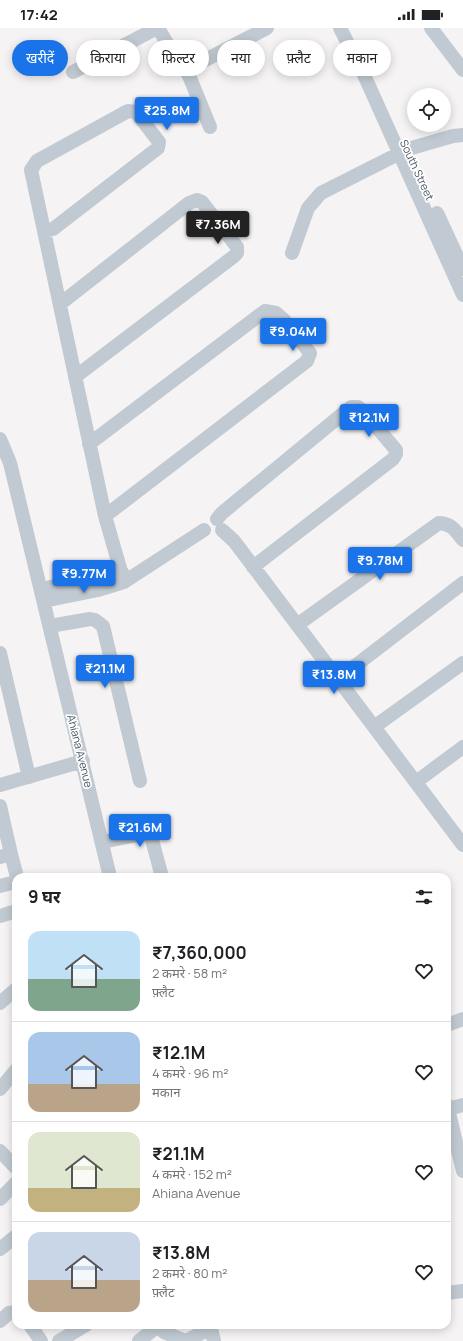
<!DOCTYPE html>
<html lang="hi">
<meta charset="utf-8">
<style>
:root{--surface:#fff;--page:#f2f2f2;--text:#202124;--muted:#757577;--line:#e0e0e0;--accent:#1a73e8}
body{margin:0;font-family:Manrope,"Noto Sans Devanagari",sans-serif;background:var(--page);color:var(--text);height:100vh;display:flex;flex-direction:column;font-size:15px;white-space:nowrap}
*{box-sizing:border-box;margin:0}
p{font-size:13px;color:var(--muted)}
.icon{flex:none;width:22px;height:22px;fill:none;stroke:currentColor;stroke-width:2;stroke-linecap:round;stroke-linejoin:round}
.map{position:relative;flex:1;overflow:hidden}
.details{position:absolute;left:12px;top:845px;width:439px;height:456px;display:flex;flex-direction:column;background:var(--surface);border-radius:12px;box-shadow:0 2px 10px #0003}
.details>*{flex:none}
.hud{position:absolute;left:12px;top:12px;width:439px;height:36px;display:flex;gap:8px}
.controls{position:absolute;left:407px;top:60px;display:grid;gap:8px}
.controls a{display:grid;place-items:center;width:44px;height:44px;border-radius:50%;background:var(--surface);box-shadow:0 2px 10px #0003;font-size:20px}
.price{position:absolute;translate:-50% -34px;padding:0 9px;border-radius:4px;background:var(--accent);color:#fff;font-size:13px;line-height:26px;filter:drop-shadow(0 1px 2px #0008)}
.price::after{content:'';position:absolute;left:50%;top:24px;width:12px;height:9px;margin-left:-6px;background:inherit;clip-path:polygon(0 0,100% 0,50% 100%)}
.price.on{background:#222;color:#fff}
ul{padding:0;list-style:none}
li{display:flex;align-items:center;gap:12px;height:100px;padding:0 16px}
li+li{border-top:1px solid var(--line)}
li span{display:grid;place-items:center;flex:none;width:112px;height:80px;border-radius:12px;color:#555}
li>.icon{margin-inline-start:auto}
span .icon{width:48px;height:48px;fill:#fffc;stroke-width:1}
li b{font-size:17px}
h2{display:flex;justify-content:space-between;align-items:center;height:48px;padding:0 16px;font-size:17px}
.pill{padding:0 14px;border-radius:18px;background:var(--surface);box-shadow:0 2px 10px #0003;font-size:14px;line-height:36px}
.pill.on{background:var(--accent);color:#fff}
.status{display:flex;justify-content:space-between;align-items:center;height:28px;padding:0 20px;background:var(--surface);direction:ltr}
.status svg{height:11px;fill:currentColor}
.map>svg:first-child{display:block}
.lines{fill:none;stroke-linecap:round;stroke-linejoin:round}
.minor{stroke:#c1cad2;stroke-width:14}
.labels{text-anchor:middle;stroke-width:3.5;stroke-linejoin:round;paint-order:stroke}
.street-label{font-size:11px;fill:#4a5661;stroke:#fff}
</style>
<div class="status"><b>17:42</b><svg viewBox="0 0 49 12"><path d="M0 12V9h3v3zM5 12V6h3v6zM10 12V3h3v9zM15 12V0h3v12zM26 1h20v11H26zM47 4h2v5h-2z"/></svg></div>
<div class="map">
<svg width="463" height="1313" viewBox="0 0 463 1313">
<rect width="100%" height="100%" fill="#f5f3f3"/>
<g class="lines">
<path class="minor" d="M158,0L174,27L186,42
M340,0L365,49L463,267
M431,0L463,42
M73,44L157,0
M210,99L190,50L186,42L267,0
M437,185L463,241
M44,203L53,201L158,120L159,114L136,84L128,83L37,133L31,142L105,488L124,554
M292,225L308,180L321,165L408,121L453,108L463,107
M60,276L189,175L197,172L202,174L237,219V225L233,229L75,349
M0,411L10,435L110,849
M89,416L265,283L276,285L284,292L310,325L307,333L105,488
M217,491L222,485L351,379H358L364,384L396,422V426L393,431L253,539
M222,502L234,513L463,817
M41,561L122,544
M44,573L98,562L124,554L204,502
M297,597L439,495C452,496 455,502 463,512
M50,598L90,591L95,592L103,598L140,753
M0,625L29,749
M338,651L463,555
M374,699L463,635
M416,754L463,719
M0,757L83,733
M0,778L11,826L0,829
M102,814L148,805L151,808L162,849
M11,826L17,849
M0,858L16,854
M0,888L16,883
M0,975L16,961
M447,997L463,991
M0,1061L16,1042
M447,1077L463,1143
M448,1081L463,1077
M0,1123L16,1140
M0,1171L16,1155
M0,1221L16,1208
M447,1265L463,1263
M0,1293L9,1285L16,1284
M30,1297L41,1313
M155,1297L164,1304L185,1313
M210,1297L214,1313
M59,1313L86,1297
M139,1313L159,1297
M186,1313L211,1300"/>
</g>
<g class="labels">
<g class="street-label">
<text transform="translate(417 142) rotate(65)" y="4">South Street</text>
<text transform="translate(80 723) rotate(76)" y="4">Ahiana Avenue</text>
</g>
</g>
</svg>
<div class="controls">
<a><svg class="icon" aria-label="locate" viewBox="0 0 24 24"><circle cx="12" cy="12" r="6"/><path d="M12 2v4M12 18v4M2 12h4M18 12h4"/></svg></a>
</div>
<b class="price" style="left:167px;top:103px">₹25.8M</b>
<b class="price on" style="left:218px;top:217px">₹7.36M</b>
<b class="price" style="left:293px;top:324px">₹9.04M</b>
<b class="price" style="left:369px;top:410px">₹12.1M</b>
<b class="price" style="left:380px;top:553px">₹9.78M</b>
<b class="price" style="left:84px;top:566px">₹9.77M</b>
<b class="price" style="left:105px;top:661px">₹21.1M</b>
<b class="price" style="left:334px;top:667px">₹13.8M</b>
<b class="price" style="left:140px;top:820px">₹21.6M</b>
<div class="hud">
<a class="pill on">खरीदें</a>
<a class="pill">किराया</a>
<a class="pill">फ़िल्टर</a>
<a class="pill">नया</a>
<a class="pill">फ़्लैट</a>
<a class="pill">मकान</a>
</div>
<section class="details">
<h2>9 घर<svg class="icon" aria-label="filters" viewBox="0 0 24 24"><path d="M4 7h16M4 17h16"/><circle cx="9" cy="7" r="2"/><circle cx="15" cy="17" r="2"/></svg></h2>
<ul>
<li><span style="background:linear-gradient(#bfe0f5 60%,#7fa58c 0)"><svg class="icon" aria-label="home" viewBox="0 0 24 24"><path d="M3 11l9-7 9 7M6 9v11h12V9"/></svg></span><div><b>₹7,360,000</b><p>2 कमरे · 58 m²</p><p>फ़्लैट</p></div><svg class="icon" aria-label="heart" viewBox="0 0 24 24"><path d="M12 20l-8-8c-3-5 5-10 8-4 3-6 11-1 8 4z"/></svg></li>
<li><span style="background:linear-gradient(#a9c7e8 65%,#b9a48a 0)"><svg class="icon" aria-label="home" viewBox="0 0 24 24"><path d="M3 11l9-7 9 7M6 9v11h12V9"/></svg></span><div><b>₹12.1M</b><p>4 कमरे · 96 m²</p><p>मकान</p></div><svg class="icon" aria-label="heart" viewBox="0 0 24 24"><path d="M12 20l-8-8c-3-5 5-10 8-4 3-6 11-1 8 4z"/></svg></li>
<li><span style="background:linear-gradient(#dfe7d0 70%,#c2b280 0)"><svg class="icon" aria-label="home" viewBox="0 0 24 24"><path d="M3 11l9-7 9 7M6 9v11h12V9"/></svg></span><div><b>₹21.1M</b><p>4 कमरे · 152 m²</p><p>Ahiana Avenue</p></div><svg class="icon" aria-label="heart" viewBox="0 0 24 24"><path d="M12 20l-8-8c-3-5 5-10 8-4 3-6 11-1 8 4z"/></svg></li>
<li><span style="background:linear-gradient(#c9d6e8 60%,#b9a48a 0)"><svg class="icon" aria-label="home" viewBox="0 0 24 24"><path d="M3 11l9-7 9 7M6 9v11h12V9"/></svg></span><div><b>₹13.8M</b><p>2 कमरे · 80 m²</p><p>फ़्लैट</p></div><svg class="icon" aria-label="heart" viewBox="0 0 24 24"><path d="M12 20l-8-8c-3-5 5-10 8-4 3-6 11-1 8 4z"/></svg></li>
</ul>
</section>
</div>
